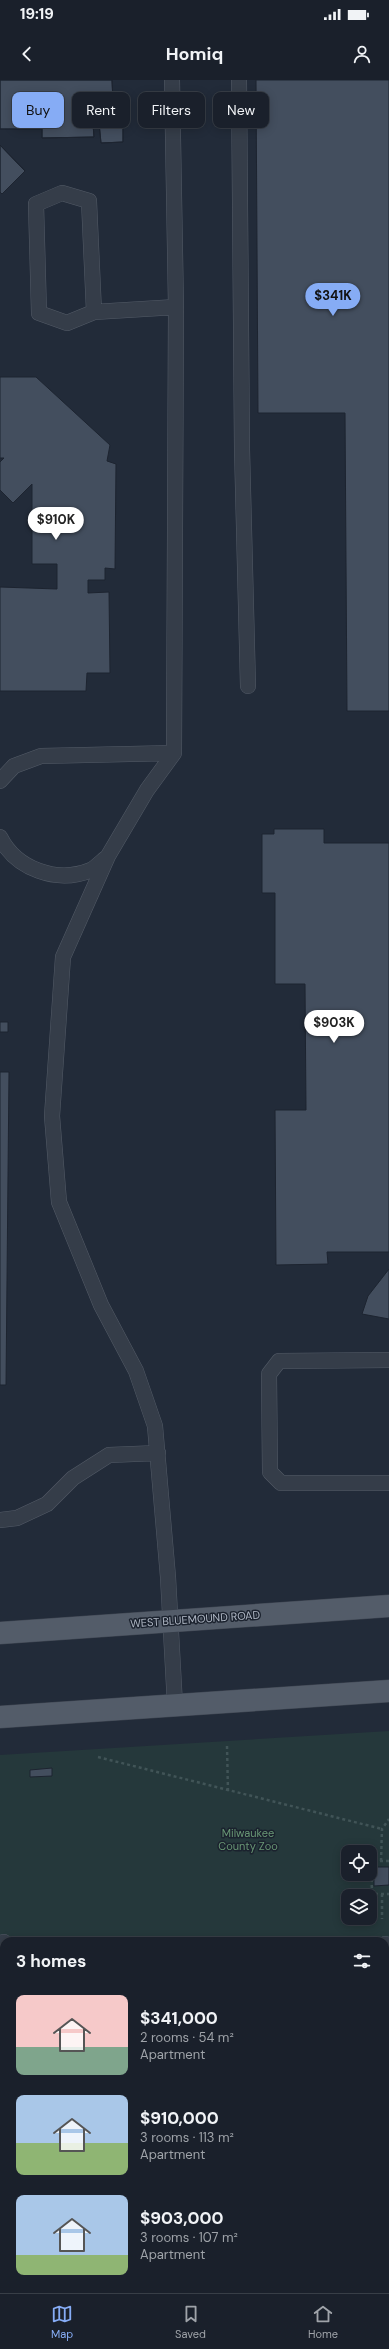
<!DOCTYPE html>
<meta charset="utf-8">
<style>
:root{--surface:#1a202b;--page:#232833;--text:#f1f3f6;--muted:#9fa3a9;--line:#383e47;--accent:#86acf5}
body{margin:0;font-family:"DM Sans",sans-serif;background:var(--page);color:var(--text);height:100vh;display:flex;flex-direction:column;font-size:15px;white-space:nowrap}
*{box-sizing:border-box;margin:0}
p{font-size:13px;color:var(--muted)}
.icon{flex:none;width:22px;height:22px;fill:none;stroke:currentColor;stroke-width:2;stroke-linecap:round;stroke-linejoin:round}
.map{position:relative;flex:1;overflow:hidden}
.side{position:absolute;left:0px;top:1857px;width:389px;height:356px;display:flex;flex-direction:column;background:var(--surface);border-radius:12px 12px 0 0;box-shadow:0 2px 10px #0003,0 0 0 1px var(--line)}
.side>*{flex:none}
.hud{position:absolute;left:12px;top:12px;width:365px;height:36px;display:flex;gap:8px}
.tools{position:absolute;left:341px;top:1765px;display:grid;gap:8px}
.tools a{display:grid;place-items:center;width:36px;height:36px;border-radius:8px;background:var(--surface);box-shadow:0 2px 10px #0003,0 0 0 1px var(--line);font-size:20px}
.price{position:absolute;translate:-50% -34px;padding:0 9px;border-radius:14px;background:#fff;color:#222;font-size:13px;line-height:26px;filter:drop-shadow(0 1px 2px #0008)}
.price::after{content:'';position:absolute;left:50%;top:24px;width:12px;height:9px;margin-left:-6px;background:inherit;clip-path:polygon(0 0,100% 0,50% 100%)}
.price.on{background:var(--accent);color:#111}
ul{padding:0;list-style:none}
li{display:flex;align-items:center;gap:12px;height:100px;padding:0 16px}
li span{display:grid;place-items:center;flex:none;width:112px;height:80px;border-radius:8px;color:#555}
li>.icon{margin-inline-start:auto}
span .icon{width:48px;height:48px;fill:#fffc;stroke-width:1}
li b{font-size:17px}
h2{display:flex;justify-content:space-between;align-items:center;height:48px;padding:0 16px;font-size:17px}
.chip{padding:0 14px;border-radius:8px;background:var(--surface);box-shadow:0 2px 10px #0003,0 0 0 1px var(--line);font-size:14px;line-height:36px}
.chip.on{background:var(--accent);color:#111}
.status{display:flex;justify-content:space-between;align-items:center;height:28px;padding:0 20px;background:var(--surface);direction:ltr}
.status svg{height:11px;fill:currentColor}
header{display:flex;justify-content:space-between;align-items:center;height:52px;padding:0 16px;background:var(--surface);font-size:18px;font-weight:700}
.tabs{display:flex;justify-content:space-around;align-items:center;height:56px;border-top:1px solid var(--line);background:var(--surface);font-size:11px;color:var(--muted)}
.tabs a{display:grid;justify-items:center;gap:2px}
.tabs .on{color:var(--accent)}
.map>svg:first-child{display:block}
.green{fill:#25383b;fill-rule:evenodd}
.water{fill:#364660}
.building{fill:#434e5e;stroke:#1d2430}
.lines{fill:none;stroke-linecap:round;stroke-linejoin:round}
.lane-casing{stroke:#535b67;stroke-width:16}
.street-casing{stroke:#535b67;stroke-width:23}
.primary-casing{stroke:#3f4652;stroke-width:23}
.path{stroke:#415457;stroke-width:2.5;stroke-dasharray:3 3;stroke-linecap:butt}
.lane{stroke:#353d49;stroke-width:15}
.street{stroke:#353d49;stroke-width:22}
.primary{stroke:#535c69;stroke-width:22}
.labels{text-anchor:middle;stroke-width:3;stroke-linejoin:round;paint-order:stroke}
.street-label{font-size:11px;fill:#b0b8c5;stroke:#1b222e}
.park-label{font-size:11px;fill:#689674;stroke:#1b222e}
</style>
<div class="status"><b>19:19</b><svg viewBox="0 0 49 12"><path d="M0 12V9h3v3zM5 12V6h3v6zM10 12V3h3v9zM15 12V0h3v12zM26 1h20v11H26zM47 4h2v5h-2z"/></svg></div>
<header><svg class="icon" aria-label="back" viewBox="0 0 24 24"><path d="M15 5l-7 7 7 7"/></svg>Homiq<svg class="icon" aria-label="person" viewBox="0 0 24 24"><circle cx="12" cy="8" r="4"/><path d="M4 21q1-7 8-7t8 7"/></svg></header>
<div class="map">
<svg width="389" height="2213" viewBox="0 0 389 2213">
<rect width="100%" height="100%" fill="#222b39"/>
<path class="green" d="M389,1651V2213H0V1675ZM348,1772H370V1794H348ZM348,1816H370V1838H348ZM4,1861H385V2209H4Z"/>
<path class="water" d="M0,2148L4,2151V2209H13V2213H0Z"/>
<path class="building" d="M0,0H112L114,43H123V62L101,63L99,43L93,44L94,57L42,58V49H0Z
M0,0H112L114,43H123V62L101,63L99,43L93,44L94,57L42,58V49H0Z
M256,0H389V631H347L345,333H258Z
M0,65L25,91L2,114L0,112Z
M0,65L25,91L2,114L0,112Z
M0,297H36L110,365L107,381L116,384L115,489L105,488V500H88V513L109,512L110,593H87L86,611H0V507L57,509V484H32V404L13,423L0,410V382L4,378H0Z
M274,749H324V763H389V1172H327L328,1184L276,1185L275,1030H306L305,904H275V813H262V754H274Z
M0,942H8V952H0Z
M0,992H9L6,1305H0Z
M389,1189V1239L362,1234L368,1216Z
M52,1688V1696L30,1697V1690Z
M374,1787H389V1805L374,1806Z
M0,1891H4V1924H0Z
M199,2209H238V2213H199Z"/>
<g class="lines">
<g class="lane-casing">
<path id="lane" d="M172,0L176,227L174,673L147,710L108,776L63,877L52,1036L59,1122L101,1225L136,1291L155,1346L168,1497L175,1625
M239,0L242,369L248,606
M94,232L89,121L62,113L36,124L39,233L67,243L94,232L176,227
M0,701L14,686L41,676L174,673
M0,757C16,789 57,804 91,790C96,787 101,782 106,778
M389,1280L279,1281L269,1294L270,1392L281,1403H389
M0,1440L17,1438L47,1424L73,1398L109,1375L158,1373
M0,1863L4,1862
M385,1864L389,1865"/>
</g>
<g class="street-casing">
<path id="street" d="M111,2209V2213"/>
</g>
<g class="primary-casing">
<path id="primary" d="M0,1553L389,1526
M0,1637L389,1611"/>
</g>
<path class="path" d="M227,1666L228,1712
M98,1677L382,1749
M381,1781L382,1749L389,1739
M389,1781H371L372,1814H389
M382,1814V1839
M384,2209V2213"/>
<use href="#lane" class="lane"/>
<use href="#street" class="street"/>
<use href="#primary" class="primary"/>
</g>
<g class="labels">
<g class="street-label">
<text transform="translate(195 1539) rotate(-4)" y="4">WEST BLUEMOUND ROAD</text>
</g>
<g class="park-label">
<text x="248" y="1757">Milwaukee<tspan x="248" dy="13">County Zoo</tspan></text>
</g>
</g>
</svg>
<div class="tools">
<a><svg class="icon" aria-label="locate" viewBox="0 0 24 24"><circle cx="12" cy="12" r="6"/><path d="M12 2v4M12 18v4M2 12h4M18 12h4"/></svg></a>
<a><svg class="icon" aria-label="layers" viewBox="0 0 24 24"><path d="M12 4l9 5-9 5-9-5zM3 14l9 5 9-5"/></svg></a>
</div>
<b class="price on" style="left:333px;top:237px">$341K</b>
<b class="price" style="left:56px;top:461px">$910K</b>
<b class="price" style="left:334px;top:964px">$903K</b>
<div class="hud">
<a class="chip on">Buy</a>
<a class="chip">Rent</a>
<a class="chip">Filters</a>
<a class="chip">New</a>
</div>
<section class="side">
<h2>3 homes<svg class="icon" aria-label="filters" viewBox="0 0 24 24"><path d="M4 7h16M4 17h16"/><circle cx="9" cy="7" r="2"/><circle cx="15" cy="17" r="2"/></svg></h2>
<ul>
<li><span style="background:linear-gradient(#f6c9c9 65%,#7fa58c 0)"><svg class="icon" aria-label="home" viewBox="0 0 24 24"><path d="M3 11l9-7 9 7M6 9v11h12V9"/></svg></span><div><b>$341,000</b><p>2 rooms · 54 m²</p><p>Apartment</p></div></li>
<li><span style="background:linear-gradient(#a9c7e8 60%,#8fb573 0)"><svg class="icon" aria-label="home" viewBox="0 0 24 24"><path d="M3 11l9-7 9 7M6 9v11h12V9"/></svg></span><div><b>$910,000</b><p>3 rooms · 113 m²</p><p>Apartment</p></div></li>
<li><span style="background:linear-gradient(#a9c7e8 75%,#8fb573 0)"><svg class="icon" aria-label="home" viewBox="0 0 24 24"><path d="M3 11l9-7 9 7M6 9v11h12V9"/></svg></span><div><b>$903,000</b><p>3 rooms · 107 m²</p><p>Apartment</p></div></li>
</ul>
</section>
</div>
<nav class="tabs">
<a class="on"><svg class="icon" aria-label="map" viewBox="0 0 24 24"><path d="M3 6l6-2 6 2 6-2v14l-6 2-6-2-6 2zM9 4v14M15 6v14"/></svg>Map</a>
<a><svg class="icon" aria-label="saved" viewBox="0 0 24 24"><path d="M7 4h10v16l-5-4-5 4z"/></svg>Saved</a>
<a><svg class="icon" aria-label="home" viewBox="0 0 24 24"><path d="M3 11l9-7 9 7M6 9v11h12V9"/></svg>Home</a>
</nav>
